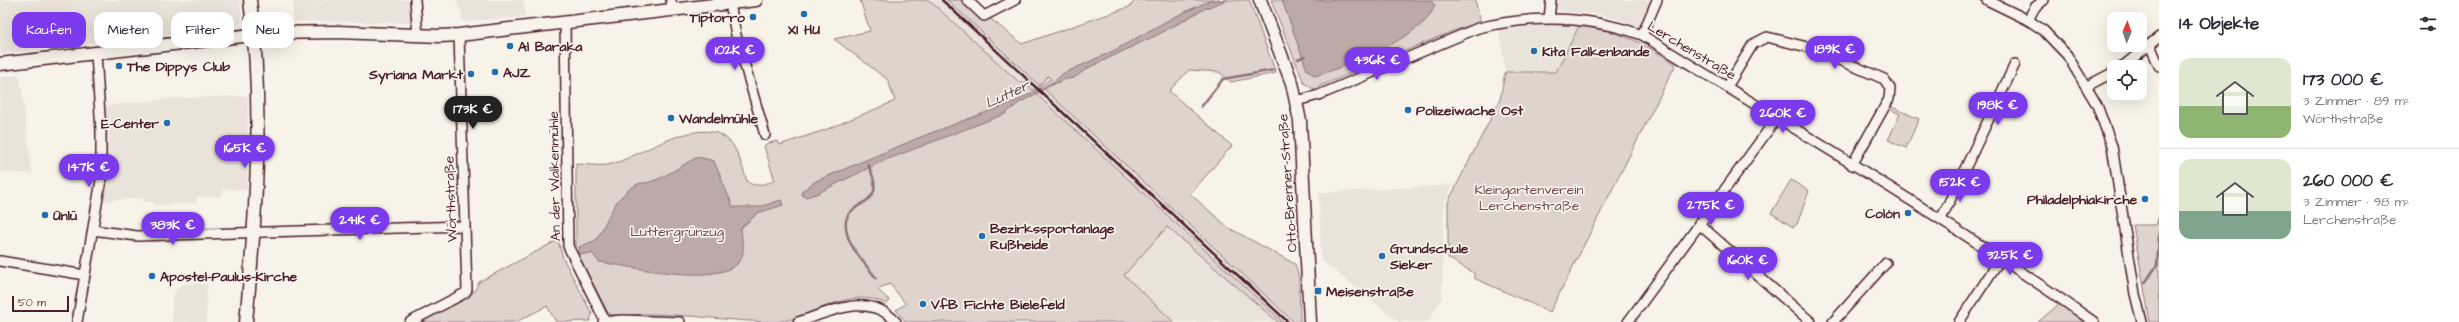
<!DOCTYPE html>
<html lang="de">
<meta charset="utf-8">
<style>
:root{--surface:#fff;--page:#f2f2f3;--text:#2b2b33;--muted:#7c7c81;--line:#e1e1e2;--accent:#7c3aed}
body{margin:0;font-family:"Architects Daughter",sans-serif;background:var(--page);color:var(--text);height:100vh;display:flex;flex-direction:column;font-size:15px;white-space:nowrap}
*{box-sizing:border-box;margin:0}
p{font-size:13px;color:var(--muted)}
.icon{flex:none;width:22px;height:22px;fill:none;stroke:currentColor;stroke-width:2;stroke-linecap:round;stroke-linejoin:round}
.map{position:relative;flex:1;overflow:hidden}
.sheet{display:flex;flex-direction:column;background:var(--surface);width:300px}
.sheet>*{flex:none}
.banner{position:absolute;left:12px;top:12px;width:380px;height:36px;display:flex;gap:8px}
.needle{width:26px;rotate:2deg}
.controls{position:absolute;left:2107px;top:12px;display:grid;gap:8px}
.controls a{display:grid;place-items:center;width:40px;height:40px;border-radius:8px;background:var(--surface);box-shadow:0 4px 16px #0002;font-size:20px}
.scale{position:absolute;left:12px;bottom:10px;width:57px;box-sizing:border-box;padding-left:4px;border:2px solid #4a1f2b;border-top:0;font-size:11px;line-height:14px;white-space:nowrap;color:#4a1f2b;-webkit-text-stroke:3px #f7f3e8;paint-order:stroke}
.price{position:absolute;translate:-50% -34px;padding:0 9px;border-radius:14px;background:var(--accent);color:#fff;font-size:13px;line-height:26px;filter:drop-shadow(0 1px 2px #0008)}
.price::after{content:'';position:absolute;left:50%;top:24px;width:12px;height:9px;margin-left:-6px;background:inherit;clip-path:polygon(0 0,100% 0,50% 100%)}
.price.on{background:#222;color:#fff}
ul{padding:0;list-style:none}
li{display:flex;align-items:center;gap:12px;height:100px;padding:0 20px}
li+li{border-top:1px solid var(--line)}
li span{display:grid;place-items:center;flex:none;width:112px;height:80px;border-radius:12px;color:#555}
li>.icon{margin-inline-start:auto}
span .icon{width:48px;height:48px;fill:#fffc;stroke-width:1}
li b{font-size:17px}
h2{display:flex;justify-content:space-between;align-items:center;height:48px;padding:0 20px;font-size:17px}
.pill{padding:0 14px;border-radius:12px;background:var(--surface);box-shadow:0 4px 16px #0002;font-size:14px;line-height:36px}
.pill.on{background:var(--accent);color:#fff}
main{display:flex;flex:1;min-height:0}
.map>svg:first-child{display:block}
.built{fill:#eae3da}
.green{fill:#ded4cc;stroke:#947a7c}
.water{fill:#bcaaa7;stroke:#8e7275}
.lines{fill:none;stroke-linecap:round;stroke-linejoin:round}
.stream{stroke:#8e7275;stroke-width:2.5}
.street-casing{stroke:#4a1f2b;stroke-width:12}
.secondary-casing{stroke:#4a1f2b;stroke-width:15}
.street{stroke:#f7f3e8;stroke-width:9}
.secondary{stroke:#f7f3e8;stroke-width:12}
.rail{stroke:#4a1f2b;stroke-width:2.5}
.poi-dot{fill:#1f6fb2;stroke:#f7f3e8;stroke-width:1.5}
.labels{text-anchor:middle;stroke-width:3.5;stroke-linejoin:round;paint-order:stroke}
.poi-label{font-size:14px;font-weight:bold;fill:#4a1f2b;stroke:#f7f3e8;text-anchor:start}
.street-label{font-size:14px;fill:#4a1f2b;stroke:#f7f3e8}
.park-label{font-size:14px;fill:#6f4c53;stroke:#f7f3e8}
.water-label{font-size:15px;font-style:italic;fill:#6c4950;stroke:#f7f3e8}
</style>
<main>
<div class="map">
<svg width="2159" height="322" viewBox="0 0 2159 322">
<rect width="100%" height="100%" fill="#f7f3e8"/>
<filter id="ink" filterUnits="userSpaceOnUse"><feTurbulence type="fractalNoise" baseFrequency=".025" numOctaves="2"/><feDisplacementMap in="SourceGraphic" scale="8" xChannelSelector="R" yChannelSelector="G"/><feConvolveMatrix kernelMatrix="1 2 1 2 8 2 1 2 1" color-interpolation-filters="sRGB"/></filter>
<g filter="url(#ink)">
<path class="built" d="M0,0H240L242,21L237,26L0,54Z
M293,0H408L411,23L293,21Z
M456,0H523L526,17L462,22V13Z
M929,0H963L1037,64L1179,210L1294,322H1174L1124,275L1166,227L1049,105L1024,82H1019Z
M1556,0H1652L1641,25L1638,26L1603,15L1557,11L1555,8Z
M1551,24L1579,26L1556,72H1505L1499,29Z
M20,75L32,174L0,172V77Z
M248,96L247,190L223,189L222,196L197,197V203L154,205V202H144L143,198L104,201L107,160L105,106L177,98Z
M1453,185L1444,203L1442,298L1428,322H1399L1321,260L1319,193Z
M180,284H207L206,322H172V298Z"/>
<path class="green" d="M860,0H929L1019,82H1024L1033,90L1051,79L1048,76L1039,85L947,0H963L982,18L987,16L1022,44L1129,7L1136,0H1249L1276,73L1231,82L1219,72L1189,70L1169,91L1232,146L1190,194L1229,228L1295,264L1299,278L1300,322H1294L1044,89L1056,83L1034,92L1283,322H1278L1167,227L1124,275L1174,322H906L896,310L906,304L890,284L877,289L890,301L887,304C847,285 817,317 777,322C735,322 690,314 647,314C635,314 618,318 608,313L576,250V164C587,164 602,167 612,164C644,155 709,107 734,147C740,157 743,170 747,181C754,189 766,183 775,181L764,146L766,144L777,141L779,145L825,130L895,101L888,80L834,39L870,31Z
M1271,0H1475L1481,22L1453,31L1313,89L1304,83Z
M1579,26C1621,31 1641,42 1676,64L1550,312L1474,278V273L1448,258V202L1500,100L1505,72H1556Z
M1890,106L1919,119L1906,148L1888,140L1900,114L1889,109Z
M1791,180L1809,191L1797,224L1793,227L1771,213Z
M2159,216V322H2150L2133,225H2156Z
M558,240L563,258L592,314L590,321L556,322L547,306L516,322H416L474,292L479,282Z
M2059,304L2086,322H2038Z"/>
<path class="water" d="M1211,0H1227L1206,8L1161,33L1088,68L1074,78L1063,80L1050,86L1019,103L1005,114L883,161L816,194L806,197L802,195V191L816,181L923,136L1016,101L1056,80L1062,74L1115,50L1172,18Z
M1282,0H1431L1435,6C1432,11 1429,17 1425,21C1403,43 1345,67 1315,76L1307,70Z
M698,157L714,161L733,207H759L781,200L783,205L758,213L741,228C741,238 746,249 741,259C725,289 628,266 599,262L593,254H579V247L596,240C611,216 612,197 640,183C656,185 682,164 698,157Z"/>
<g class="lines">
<path class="stream" d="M1298,59L1305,56
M1201,107L1223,79L1274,70
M868,165C892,212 842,196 846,228C848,247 865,263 876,278
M2145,283L2157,265L2159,236"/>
<g class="street-casing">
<path id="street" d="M415,0L418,36
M671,0L672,9
M967,0L984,16L1015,0
M1987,0L2028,20L2043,30L2067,55L2097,105L2112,146L2135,294L2142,322
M730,3L736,35L765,135
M1549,19L1551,0
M2028,20L2035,7L2044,0
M565,22L568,246L605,321
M1642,35L1657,0
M2150,45L2159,66
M2122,67L2159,37
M2087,86L2114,72
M1727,87L1753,44L1767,37L1811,48L1884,79L1890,88L1889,99L1852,165
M1296,101L1319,95L1478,28C1532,15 1589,16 1642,35C1794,129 1948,219 2094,322
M1941,219L2015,64
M1699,224L1811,322
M93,230L137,236L465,226
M0,261L85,275
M77,322L101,180V131L96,54
M410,322L465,293L467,290L459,35
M603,322L622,320L680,322
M798,322C830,312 869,291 896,322
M1628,322L1777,118
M1833,322L1886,263
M1959,322L2001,258"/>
</g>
<g class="secondary-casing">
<path id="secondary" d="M1260,0L1292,83L1300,121L1310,322
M0,64L269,33L338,32L440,36L459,35L756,0
M246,322C256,215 264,107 250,0"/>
</g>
<use href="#street" class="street"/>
<use href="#secondary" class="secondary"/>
<path class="rail" d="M942,0L1288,322"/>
</g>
</g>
<g class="poi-dot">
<circle cx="804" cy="14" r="4"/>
<circle cx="753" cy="17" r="4"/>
<circle cx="510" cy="46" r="4"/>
<circle cx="1534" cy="51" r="4"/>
<circle cx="119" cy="66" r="4"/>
<circle cx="495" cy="72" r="4"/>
<circle cx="471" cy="74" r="4"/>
<circle cx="1408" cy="110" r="4"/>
<circle cx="671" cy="118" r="4"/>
<circle cx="167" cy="123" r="4"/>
<circle cx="2145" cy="199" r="4"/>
<circle cx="1908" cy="213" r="4"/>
<circle cx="45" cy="215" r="4"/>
<circle cx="982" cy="236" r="4"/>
<circle cx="1382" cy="256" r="4"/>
<circle cx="152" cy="276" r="4"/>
<rect x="1314" y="287" width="8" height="8" rx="2"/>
<circle cx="923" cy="304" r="4"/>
</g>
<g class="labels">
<g class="poi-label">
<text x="745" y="22" text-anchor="end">Tiptorro</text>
<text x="804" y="34" text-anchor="middle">XI HU</text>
<text x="518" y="51">Al Baraka</text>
<text x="1542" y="56">Kita Falkenbande</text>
<text x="127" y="71">The Dippys Club</text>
<text x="503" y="77">AJZ</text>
<text x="463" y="79" text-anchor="end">Syriana Markt</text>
<text x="1416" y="115">Polizeiwache Ost</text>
<text x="679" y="123">Wandelmühle</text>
<text x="159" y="128" text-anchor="end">E-Center</text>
<text x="2137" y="204" text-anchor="end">Philadelphiakirche</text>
<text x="1900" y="218" text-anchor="end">Colón</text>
<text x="53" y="220">Ünlü</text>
<text x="990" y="233">Bezirkssportanlage<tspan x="990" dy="16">Rußheide</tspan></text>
<text x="1390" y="253">Grundschule<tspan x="1390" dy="16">Sieker</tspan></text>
<text x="160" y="281">Apostel-Paulus-Kirche</text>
<text x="1326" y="296">Meisenstraße</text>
<text x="931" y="309">VfB Fichte Bielefeld</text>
</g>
<g class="street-label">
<text transform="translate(1692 50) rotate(31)" y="5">Lerchenstraße</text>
<text transform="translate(554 176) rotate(-91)" y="5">An der Walkenmühle</text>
<text transform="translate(1287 183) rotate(-94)" y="5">Otto-Brenner-Straße</text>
<text transform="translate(450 199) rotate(-92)" y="5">Wörthstraße</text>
</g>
<g class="park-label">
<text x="1529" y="194">Kleingartenverein<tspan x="1529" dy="16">Lerchenstraße</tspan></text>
<text x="677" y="236">Luttergrünzug</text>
</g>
<g class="water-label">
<text transform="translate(1007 94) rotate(-25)" y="5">Lutter</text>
</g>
</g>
</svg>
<div class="controls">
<a><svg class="needle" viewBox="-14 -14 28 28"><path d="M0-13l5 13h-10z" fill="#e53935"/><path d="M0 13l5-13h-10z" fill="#7c7c81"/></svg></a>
<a><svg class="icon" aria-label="locate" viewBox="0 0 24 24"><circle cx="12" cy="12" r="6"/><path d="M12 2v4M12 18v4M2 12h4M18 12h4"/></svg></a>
</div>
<div class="scale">50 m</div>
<b class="price" style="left:1835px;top:70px">189K €</b>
<b class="price" style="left:735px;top:71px">102K €</b>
<b class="price" style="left:1377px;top:81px">436K €</b>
<b class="price" style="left:1998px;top:126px">198K €</b>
<b class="price on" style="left:473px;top:130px">173K €</b>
<b class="price" style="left:1783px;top:134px">260K €</b>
<b class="price" style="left:245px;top:169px">165K €</b>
<b class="price" style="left:89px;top:188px">147K €</b>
<b class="price" style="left:1960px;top:203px">152K €</b>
<b class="price" style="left:1711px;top:226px">275K €</b>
<b class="price" style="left:360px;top:241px">241K €</b>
<b class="price" style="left:173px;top:246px">383K €</b>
<b class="price" style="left:2010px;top:276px">325K €</b>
<b class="price" style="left:1748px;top:281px">160K €</b>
<div class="banner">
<a class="pill on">Kaufen</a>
<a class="pill">Mieten</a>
<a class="pill">Filter</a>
<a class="pill">Neu</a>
</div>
</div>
<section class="sheet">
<h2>14 Objekte<svg class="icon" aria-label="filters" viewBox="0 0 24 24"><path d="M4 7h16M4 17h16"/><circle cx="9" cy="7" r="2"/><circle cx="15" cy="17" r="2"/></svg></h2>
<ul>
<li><span style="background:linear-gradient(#dfe7d0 60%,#8fb573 0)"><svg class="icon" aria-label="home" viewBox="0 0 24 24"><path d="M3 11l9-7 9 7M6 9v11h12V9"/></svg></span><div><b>173 000 €</b><p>3 Zimmer · 89 m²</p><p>Wörthstraße</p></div></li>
<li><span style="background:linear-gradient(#dfe7d0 65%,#7fa58c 0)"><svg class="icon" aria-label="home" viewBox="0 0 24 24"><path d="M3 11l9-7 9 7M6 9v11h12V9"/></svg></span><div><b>260 000 €</b><p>3 Zimmer · 98 m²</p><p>Lerchenstraße</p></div></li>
</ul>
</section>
</main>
